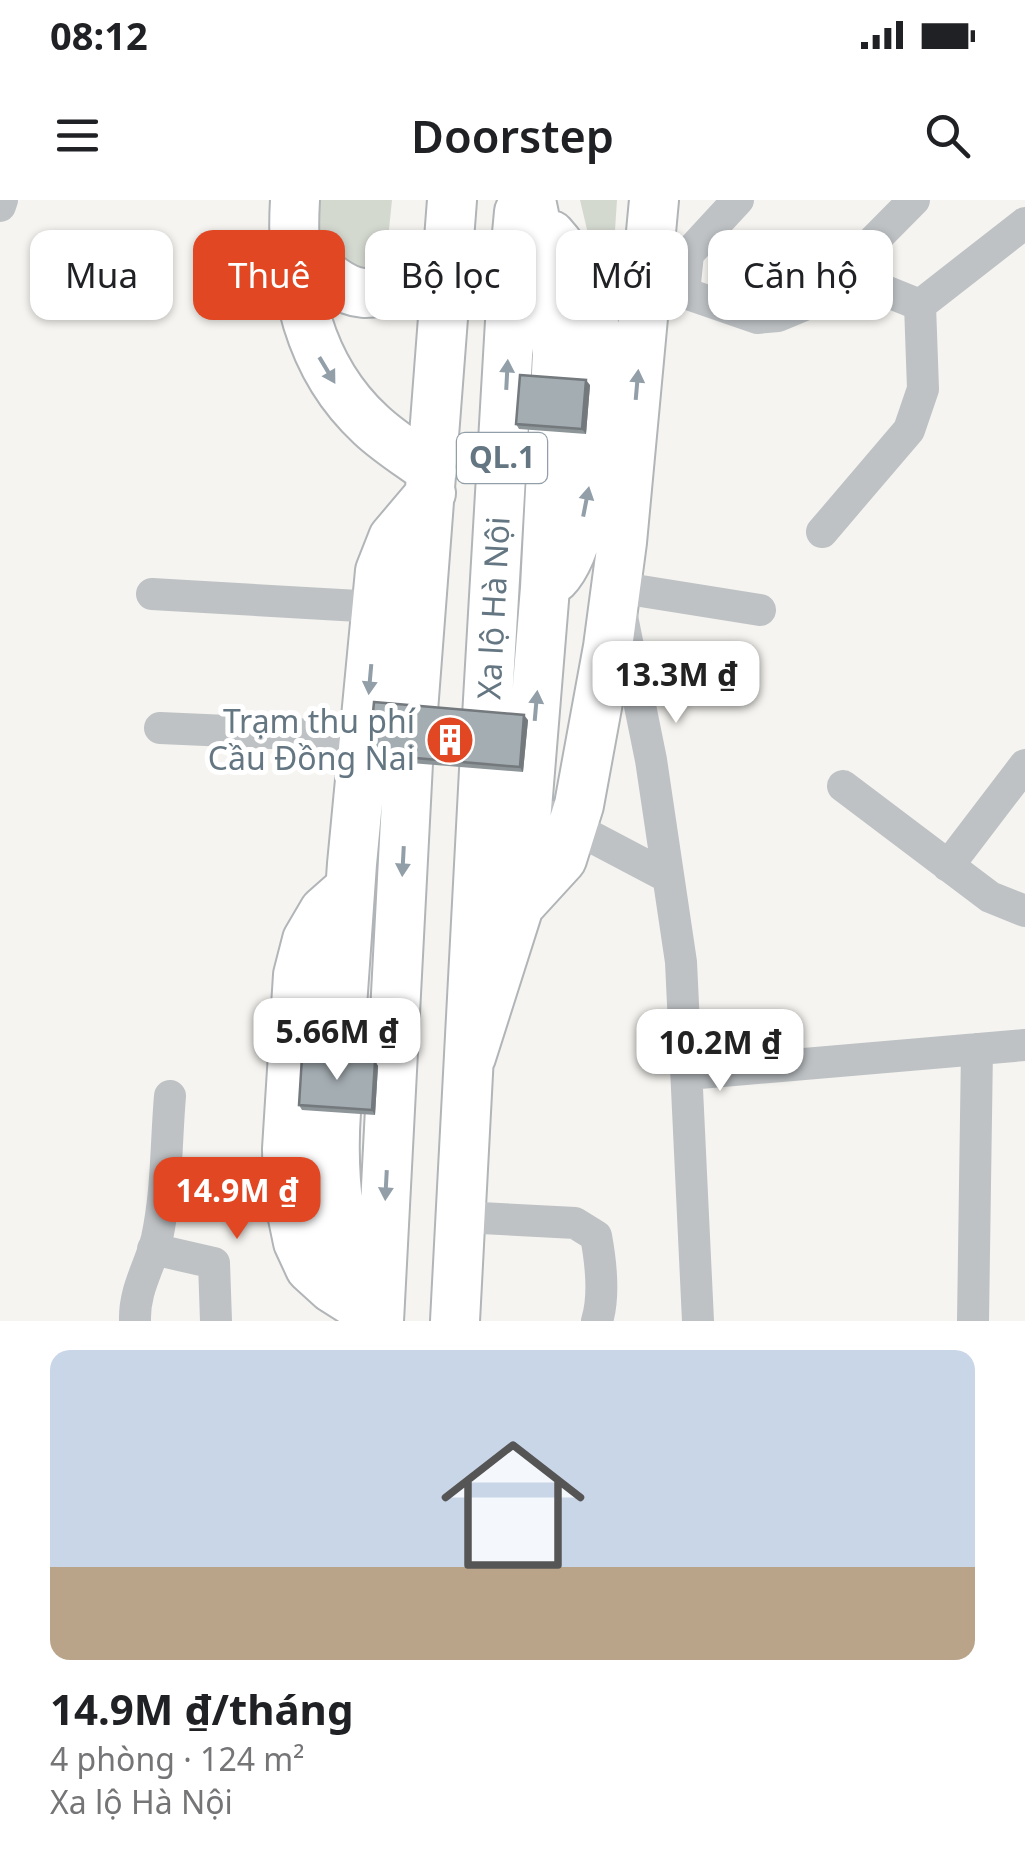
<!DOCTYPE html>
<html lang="vi">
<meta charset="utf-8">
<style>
:root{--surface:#fff;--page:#f6f6f6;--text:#202124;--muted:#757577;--accent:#e24723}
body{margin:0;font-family:"Noto Sans",sans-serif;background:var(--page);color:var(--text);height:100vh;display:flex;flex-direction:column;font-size:38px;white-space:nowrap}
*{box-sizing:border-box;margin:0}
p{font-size:32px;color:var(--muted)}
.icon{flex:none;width:55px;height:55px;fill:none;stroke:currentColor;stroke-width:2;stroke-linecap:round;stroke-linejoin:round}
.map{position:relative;height:1121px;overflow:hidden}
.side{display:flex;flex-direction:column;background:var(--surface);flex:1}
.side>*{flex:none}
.top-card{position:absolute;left:30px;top:30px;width:965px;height:90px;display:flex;gap:20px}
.price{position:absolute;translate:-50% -85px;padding:0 22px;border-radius:20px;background:#fff;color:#222;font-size:32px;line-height:65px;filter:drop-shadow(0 2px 5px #0008)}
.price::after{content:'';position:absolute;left:50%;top:60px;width:30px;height:22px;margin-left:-15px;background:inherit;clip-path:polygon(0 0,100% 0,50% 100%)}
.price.selected{background:var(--accent);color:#fff}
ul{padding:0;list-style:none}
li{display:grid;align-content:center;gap:20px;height:530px;padding:0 50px}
li span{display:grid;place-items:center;height:310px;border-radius:20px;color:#555}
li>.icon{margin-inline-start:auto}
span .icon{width:180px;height:180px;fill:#fffc;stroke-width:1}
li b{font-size:42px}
.tag{padding:0 35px;border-radius:20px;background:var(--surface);box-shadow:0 2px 8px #0004;font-size:35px;line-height:90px}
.tag.selected{background:var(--accent);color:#fff}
.status{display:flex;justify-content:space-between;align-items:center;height:70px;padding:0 50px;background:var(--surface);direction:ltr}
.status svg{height:28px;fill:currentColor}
header{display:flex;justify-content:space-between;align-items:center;height:130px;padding:0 50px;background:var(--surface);font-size:45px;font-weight:600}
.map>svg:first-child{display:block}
.green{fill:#d4d9d0}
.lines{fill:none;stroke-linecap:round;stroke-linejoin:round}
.highway-casing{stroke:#b1b5b8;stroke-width:52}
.minor{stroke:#bec2c5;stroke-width:32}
.highway{stroke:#fff;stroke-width:48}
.wall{fill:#8d9599}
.shaded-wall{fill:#73797d}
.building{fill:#a4adb2;stroke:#73797d;stroke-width:2.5}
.oneway{fill:#929fa8}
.labels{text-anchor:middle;stroke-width:10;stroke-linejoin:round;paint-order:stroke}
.shield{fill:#fff;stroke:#929fa8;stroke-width:2.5}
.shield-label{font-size:30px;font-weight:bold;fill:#647682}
.street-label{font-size:32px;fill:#647682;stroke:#fff}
.poi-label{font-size:32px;fill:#647682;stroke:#fff;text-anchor:end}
</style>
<div class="status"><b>08:12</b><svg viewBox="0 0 49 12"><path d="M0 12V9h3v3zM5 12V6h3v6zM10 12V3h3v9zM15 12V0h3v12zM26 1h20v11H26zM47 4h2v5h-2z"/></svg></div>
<header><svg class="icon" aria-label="menu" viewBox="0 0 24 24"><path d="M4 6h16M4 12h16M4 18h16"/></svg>Doorstep<svg class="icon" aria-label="search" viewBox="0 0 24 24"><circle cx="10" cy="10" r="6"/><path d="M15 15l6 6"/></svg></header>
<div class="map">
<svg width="1025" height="1121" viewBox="0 0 1025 1121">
<rect width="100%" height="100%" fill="#f5f4f0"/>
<path class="green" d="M319,0H392L386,59L370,75L356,76L316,40Z
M580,0H617L609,123Z"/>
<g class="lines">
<g class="highway-casing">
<path id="highway" d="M295,0C290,83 308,167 371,225C389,242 412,256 432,271
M551,35C580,67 595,111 599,155C603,203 589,344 555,378
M292,44C363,115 370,101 449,52
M413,511L452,0
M487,517L512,87L519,12
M350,688L324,711L307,740L298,775L287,949L288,994L298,1042L310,1068L332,1088L362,1107
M519,706L562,659L579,605L608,447L622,342L654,0
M471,857L519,706L545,388L557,154L553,106L531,0
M338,863L352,664L380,371L393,338L431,293
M336,912C331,982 342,1054 367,1120
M379,1121L408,563
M455,1121L484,570"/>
</g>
<path class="minor" d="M0,6L2,0
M841,73L920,105L1025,23
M647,80L757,118L778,116L814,101L914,0
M684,93L688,54L738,0
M822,332L909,230L923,189L920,105
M152,394L376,407
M160,528L364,537
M843,586L990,697L1025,711
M554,617L666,676
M948,666L1025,565
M688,874L1025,845
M461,1017L575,1023L596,1036C601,1063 605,1095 597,1121
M153,1049L214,1063L216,1121
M135,1121C134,1089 150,1067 157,1038C167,992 166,942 170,896
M698,1121L681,762L651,560L616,387L760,410
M973,1121L977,849"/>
<use href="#highway" class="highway"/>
</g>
<path class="wall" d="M590,185L586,234L519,229L516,224Z
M528,520L523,572L373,560L369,554Z
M375,861L378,866L375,915L302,910L299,905Z"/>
<path class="shaded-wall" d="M586,180L590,185L586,234L582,229Z
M524,515L528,520L523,572L520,567Z
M375,861L378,866L375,915L372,910Z"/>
<path class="building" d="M520,175L586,180L582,229L516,224Z
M374,502L524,515L520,567L369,554Z
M302,857L375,861L372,910L299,905Z"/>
<defs><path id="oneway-solid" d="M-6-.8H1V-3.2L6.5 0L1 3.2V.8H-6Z" transform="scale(2.5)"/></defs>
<g class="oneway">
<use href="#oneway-solid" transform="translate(327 170) rotate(59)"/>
<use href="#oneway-solid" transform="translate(507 175) rotate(-87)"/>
<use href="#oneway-solid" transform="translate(637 185) rotate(-85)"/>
<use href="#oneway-solid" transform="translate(586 302) rotate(-79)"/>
<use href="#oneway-solid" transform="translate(370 479) rotate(95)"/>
<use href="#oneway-solid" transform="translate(536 506) rotate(-85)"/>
<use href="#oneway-solid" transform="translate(403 661) rotate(93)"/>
<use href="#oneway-solid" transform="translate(386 985) rotate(93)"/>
</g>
<defs>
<g id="building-disc" transform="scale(2.5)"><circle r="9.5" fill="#e24723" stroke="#fff"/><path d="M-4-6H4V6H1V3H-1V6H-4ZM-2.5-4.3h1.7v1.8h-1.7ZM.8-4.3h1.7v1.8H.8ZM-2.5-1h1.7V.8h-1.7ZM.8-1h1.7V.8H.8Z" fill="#fff"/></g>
</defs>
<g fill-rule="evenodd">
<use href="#building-disc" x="450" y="540"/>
</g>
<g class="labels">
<rect class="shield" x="457" y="233" width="90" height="50" rx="8"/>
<g class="shield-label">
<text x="502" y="268">QL.1</text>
</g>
<g class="street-label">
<text transform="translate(494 408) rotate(-87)" y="11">Xa lộ Hà Nội</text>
</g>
<g class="poi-label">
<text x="415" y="533">Trạm thu phí<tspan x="415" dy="37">Cầu Đồng Nai</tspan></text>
</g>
</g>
</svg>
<b class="price" style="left:676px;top:526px">13.3M ₫</b>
<b class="price" style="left:337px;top:883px">5.66M ₫</b>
<b class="price" style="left:720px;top:894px">10.2M ₫</b>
<b class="price selected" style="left:237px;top:1042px">14.9M ₫</b>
<div class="top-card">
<a class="tag">Mua</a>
<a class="tag selected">Thuê</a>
<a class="tag">Bộ lọc</a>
<a class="tag">Mới</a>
<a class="tag">Căn hộ</a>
</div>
</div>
<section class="side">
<ul>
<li><span style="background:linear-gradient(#c9d6e8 70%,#b9a48a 0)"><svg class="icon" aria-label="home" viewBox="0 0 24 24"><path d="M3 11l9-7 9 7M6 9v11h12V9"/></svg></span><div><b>14.9M ₫/tháng</b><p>4 phòng · 124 m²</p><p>Xa lộ Hà Nội</p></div></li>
</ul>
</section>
